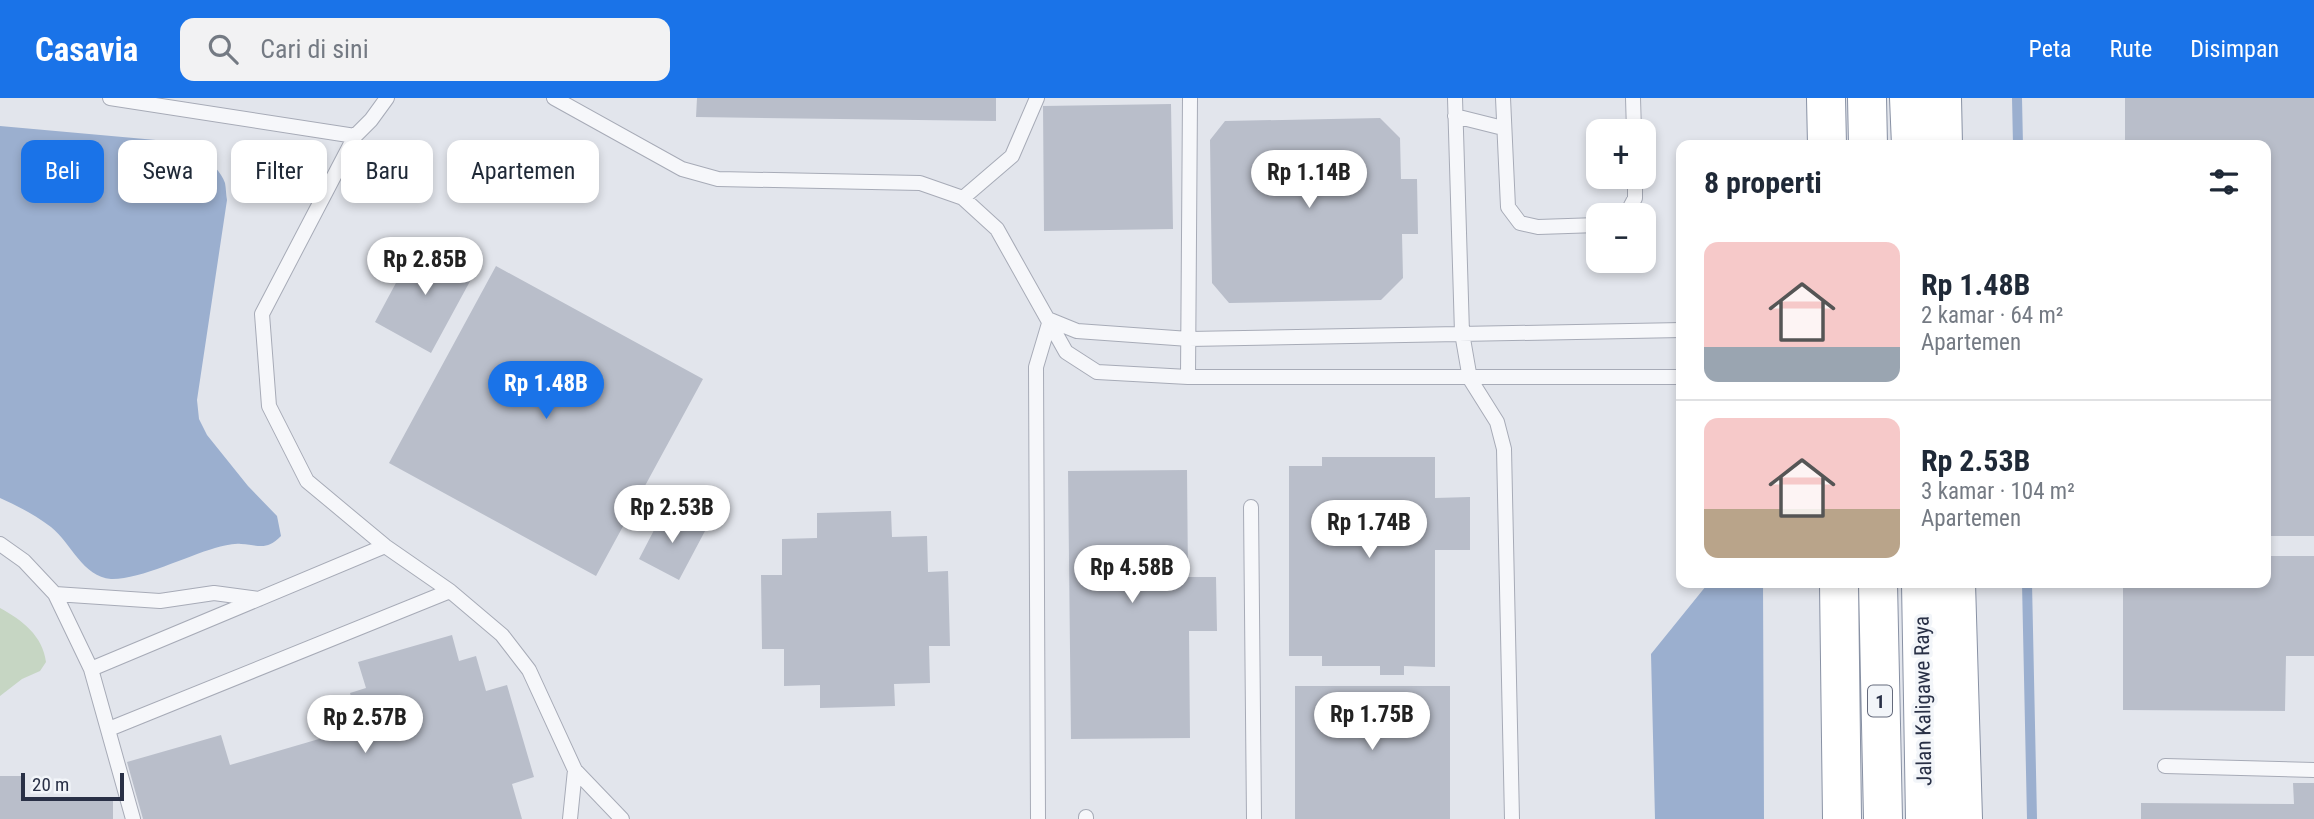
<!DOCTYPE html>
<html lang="id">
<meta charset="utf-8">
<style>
:root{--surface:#fff;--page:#f2f2f3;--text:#1f2937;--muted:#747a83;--line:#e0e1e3;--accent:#1a73e8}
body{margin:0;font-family:"Roboto Condensed",sans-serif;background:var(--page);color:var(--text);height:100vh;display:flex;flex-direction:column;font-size:26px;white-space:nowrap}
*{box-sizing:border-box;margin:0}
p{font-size:23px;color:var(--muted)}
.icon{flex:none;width:38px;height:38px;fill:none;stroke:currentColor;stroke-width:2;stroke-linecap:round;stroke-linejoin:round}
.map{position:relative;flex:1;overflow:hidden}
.panel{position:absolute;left:1676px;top:42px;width:595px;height:448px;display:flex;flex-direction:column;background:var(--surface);border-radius:14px;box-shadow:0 4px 10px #0003}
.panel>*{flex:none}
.guide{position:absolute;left:21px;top:42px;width:665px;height:63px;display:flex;gap:14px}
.fabs{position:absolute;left:1586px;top:21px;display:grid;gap:14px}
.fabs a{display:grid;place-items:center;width:70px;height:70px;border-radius:14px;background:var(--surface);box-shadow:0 4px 10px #0003;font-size:35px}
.scale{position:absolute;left:21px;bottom:18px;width:103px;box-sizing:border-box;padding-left:7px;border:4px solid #293046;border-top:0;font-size:19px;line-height:24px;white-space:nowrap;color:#293046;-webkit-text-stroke:5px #f2f5f9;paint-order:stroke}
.price{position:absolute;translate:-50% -60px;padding:0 16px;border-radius:24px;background:#fff;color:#222;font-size:23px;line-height:46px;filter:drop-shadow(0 2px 4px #0008)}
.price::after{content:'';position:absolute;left:50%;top:42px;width:21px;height:16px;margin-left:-10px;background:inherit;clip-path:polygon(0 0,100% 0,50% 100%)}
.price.active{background:var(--accent);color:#fff}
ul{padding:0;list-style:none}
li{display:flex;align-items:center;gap:21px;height:175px;padding:0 28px}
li+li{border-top:2px solid var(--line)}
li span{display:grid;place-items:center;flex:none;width:196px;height:140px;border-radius:14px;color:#555}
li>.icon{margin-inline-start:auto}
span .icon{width:84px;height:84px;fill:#fffc;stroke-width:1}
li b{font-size:30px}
h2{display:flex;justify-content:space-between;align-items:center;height:84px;padding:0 28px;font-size:30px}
.tag{padding:0 24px;border-radius:14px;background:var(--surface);box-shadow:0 4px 10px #0003;font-size:24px;line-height:63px}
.tag.active{background:var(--accent);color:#fff}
header{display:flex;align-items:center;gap:42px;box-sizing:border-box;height:98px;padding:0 35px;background:var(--accent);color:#fff}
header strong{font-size:33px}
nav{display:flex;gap:38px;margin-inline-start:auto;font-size:24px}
.search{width:490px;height:63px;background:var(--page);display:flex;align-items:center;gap:18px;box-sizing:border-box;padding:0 24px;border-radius:14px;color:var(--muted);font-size:26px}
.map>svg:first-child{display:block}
.green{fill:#c6d6c3}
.water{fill:#9bafcf}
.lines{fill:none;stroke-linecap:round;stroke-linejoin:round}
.stream{stroke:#9bafcf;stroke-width:10}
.building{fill:#b9beca}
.lane-casing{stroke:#a7abb7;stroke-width:16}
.highway-casing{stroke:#8891a4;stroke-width:40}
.lane{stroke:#f6f7fa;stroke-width:14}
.highway{stroke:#fff;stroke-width:38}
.labels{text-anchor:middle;stroke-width:7;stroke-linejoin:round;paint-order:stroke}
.shield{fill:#f2f5f9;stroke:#656b7c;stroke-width:2}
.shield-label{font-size:19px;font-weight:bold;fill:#293046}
.street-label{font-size:21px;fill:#293046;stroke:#f2f5f9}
</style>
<header>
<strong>Casavia</strong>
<div class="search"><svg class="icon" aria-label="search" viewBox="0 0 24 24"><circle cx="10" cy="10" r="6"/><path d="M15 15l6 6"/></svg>Cari di sini</div>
<nav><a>Peta</a><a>Rute</a><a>Disimpan</a></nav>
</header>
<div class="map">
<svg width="2314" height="721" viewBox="0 0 2314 721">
<rect width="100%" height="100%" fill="#e2e5ec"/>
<path class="green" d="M0,510C22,522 43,538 46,564L40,573L22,581L0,598Z"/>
<path class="water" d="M0,28L167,43C188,50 217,62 225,85C226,90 226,97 227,102L197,302L199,321L207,337L248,388L277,418L281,438C266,453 260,447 241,446C233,445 223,448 215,450C187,458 139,482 111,481C83,479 71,445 51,429C35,417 18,408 0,400Z
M1706,485H1763L1764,721H1655L1651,556L1706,488Z"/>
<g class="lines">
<path class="stream" d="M2017,0L2018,47
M2027,485L2032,721"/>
</g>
<path class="building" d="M697,0H996V23L696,19Z
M2125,0H2314V438H2266V47H2125Z
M1171,6L1173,131L1044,133L1043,8Z
M1380,20L1400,40L1401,81H1417L1418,136H1402L1403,180L1381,202L1229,205L1212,185L1210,42L1225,23Z
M419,142L475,174L431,255L375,224Z
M496,168L703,281L596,478L389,365Z
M1322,359H1435V400L1470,399V452H1435V569L1404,568V577H1380V568H1322V558H1289V368H1322Z
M1187,372L1188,479H1216L1217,533H1189L1190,640L1071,641L1068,373Z
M665,411L705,433L679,482L639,461Z
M891,413L892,439L927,438L928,474L948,473L950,548H929L930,585L894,586L895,608L820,610V587L784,588V551H762L761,477H782V441L817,440V415Z
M2266,458H2314V558H2286L2285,613L2123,612V485H2266Z
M452,537L459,563L476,558L486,593L507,587L534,679L512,686L522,721H143L127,664L221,637L230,667L360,629L350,595L366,590L358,564Z
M1295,588H1450V721H1295Z
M0,678H21L22,701L113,699V721H0Z
M2293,685H2314V721H2141V705L2294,706Z"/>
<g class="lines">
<g class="lane-casing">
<path id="lane" d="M110,0L355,38
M387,0L371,22L355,38L262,216L269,308L307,383L385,448L450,493L502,537L529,572L575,672L622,721
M554,0L682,71L718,81L920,85L963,100L997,131L1066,254L1097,274L1188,279H1682
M1455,0L1462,235L1470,281L1497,324L1504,351L1512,721
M1503,0L1508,109L1520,125L1538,129L1598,127
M1633,0L1634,33
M1455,18L1503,30
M963,100L1012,58L1037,0
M1626,117L1635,100V79
M1050,222L1077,233L1189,241L1682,232
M1188,279L1190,0
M1251,409L1254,721
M0,446L24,463L55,496L91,571L133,721
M55,496L160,503L214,495L259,501
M91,571L385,448
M109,631L450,493
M2165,668L2314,672
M1086,719V721
M570,721L575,672
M1038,721L1036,269L1050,222"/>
</g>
<g class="highway-casing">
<path id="highway" d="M1826,0L1827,47
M1867,0L1868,47
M1909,0L1911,47
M1942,0L1943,47
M1839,485L1842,721
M1878,485L1883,721
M1921,485L1925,721
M1956,485L1963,721"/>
</g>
<use href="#lane" class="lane"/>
<use href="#highway" class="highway"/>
</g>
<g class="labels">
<rect class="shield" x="1868" y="587.5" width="24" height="31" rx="5"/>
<g class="shield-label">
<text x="1880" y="610">1</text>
</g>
<g class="street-label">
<text transform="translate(1923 603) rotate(-91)" y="7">Jalan Kaligawe Raya</text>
</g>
</g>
</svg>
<div class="fabs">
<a>+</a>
<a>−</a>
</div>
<div class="scale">20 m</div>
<b class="price" style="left:1309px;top:112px">Rp 1.14B</b>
<b class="price" style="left:425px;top:199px">Rp 2.85B</b>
<b class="price active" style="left:546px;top:323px">Rp 1.48B</b>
<b class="price" style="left:672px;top:447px">Rp 2.53B</b>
<b class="price" style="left:1369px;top:462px">Rp 1.74B</b>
<b class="price" style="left:1132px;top:507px">Rp 4.58B</b>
<b class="price" style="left:1372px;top:654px">Rp 1.75B</b>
<b class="price" style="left:365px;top:657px">Rp 2.57B</b>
<div class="guide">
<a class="tag active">Beli</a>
<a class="tag">Sewa</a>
<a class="tag">Filter</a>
<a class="tag">Baru</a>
<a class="tag">Apartemen</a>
</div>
<section class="panel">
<h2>8 properti<svg class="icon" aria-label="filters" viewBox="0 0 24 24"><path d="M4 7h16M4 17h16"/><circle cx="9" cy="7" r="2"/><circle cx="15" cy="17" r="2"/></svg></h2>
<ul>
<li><span style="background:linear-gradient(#f6c9c9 75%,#9aa5b1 0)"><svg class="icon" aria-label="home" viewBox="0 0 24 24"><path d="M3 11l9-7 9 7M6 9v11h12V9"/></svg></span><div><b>Rp 1.48B</b><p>2 kamar · 64 m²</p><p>Apartemen</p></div></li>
<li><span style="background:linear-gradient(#f6c9c9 65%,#b9a48a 0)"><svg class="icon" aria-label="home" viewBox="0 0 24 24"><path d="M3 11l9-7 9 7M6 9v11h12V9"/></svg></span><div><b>Rp 2.53B</b><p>3 kamar · 104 m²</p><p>Apartemen</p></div></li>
</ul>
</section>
</div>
